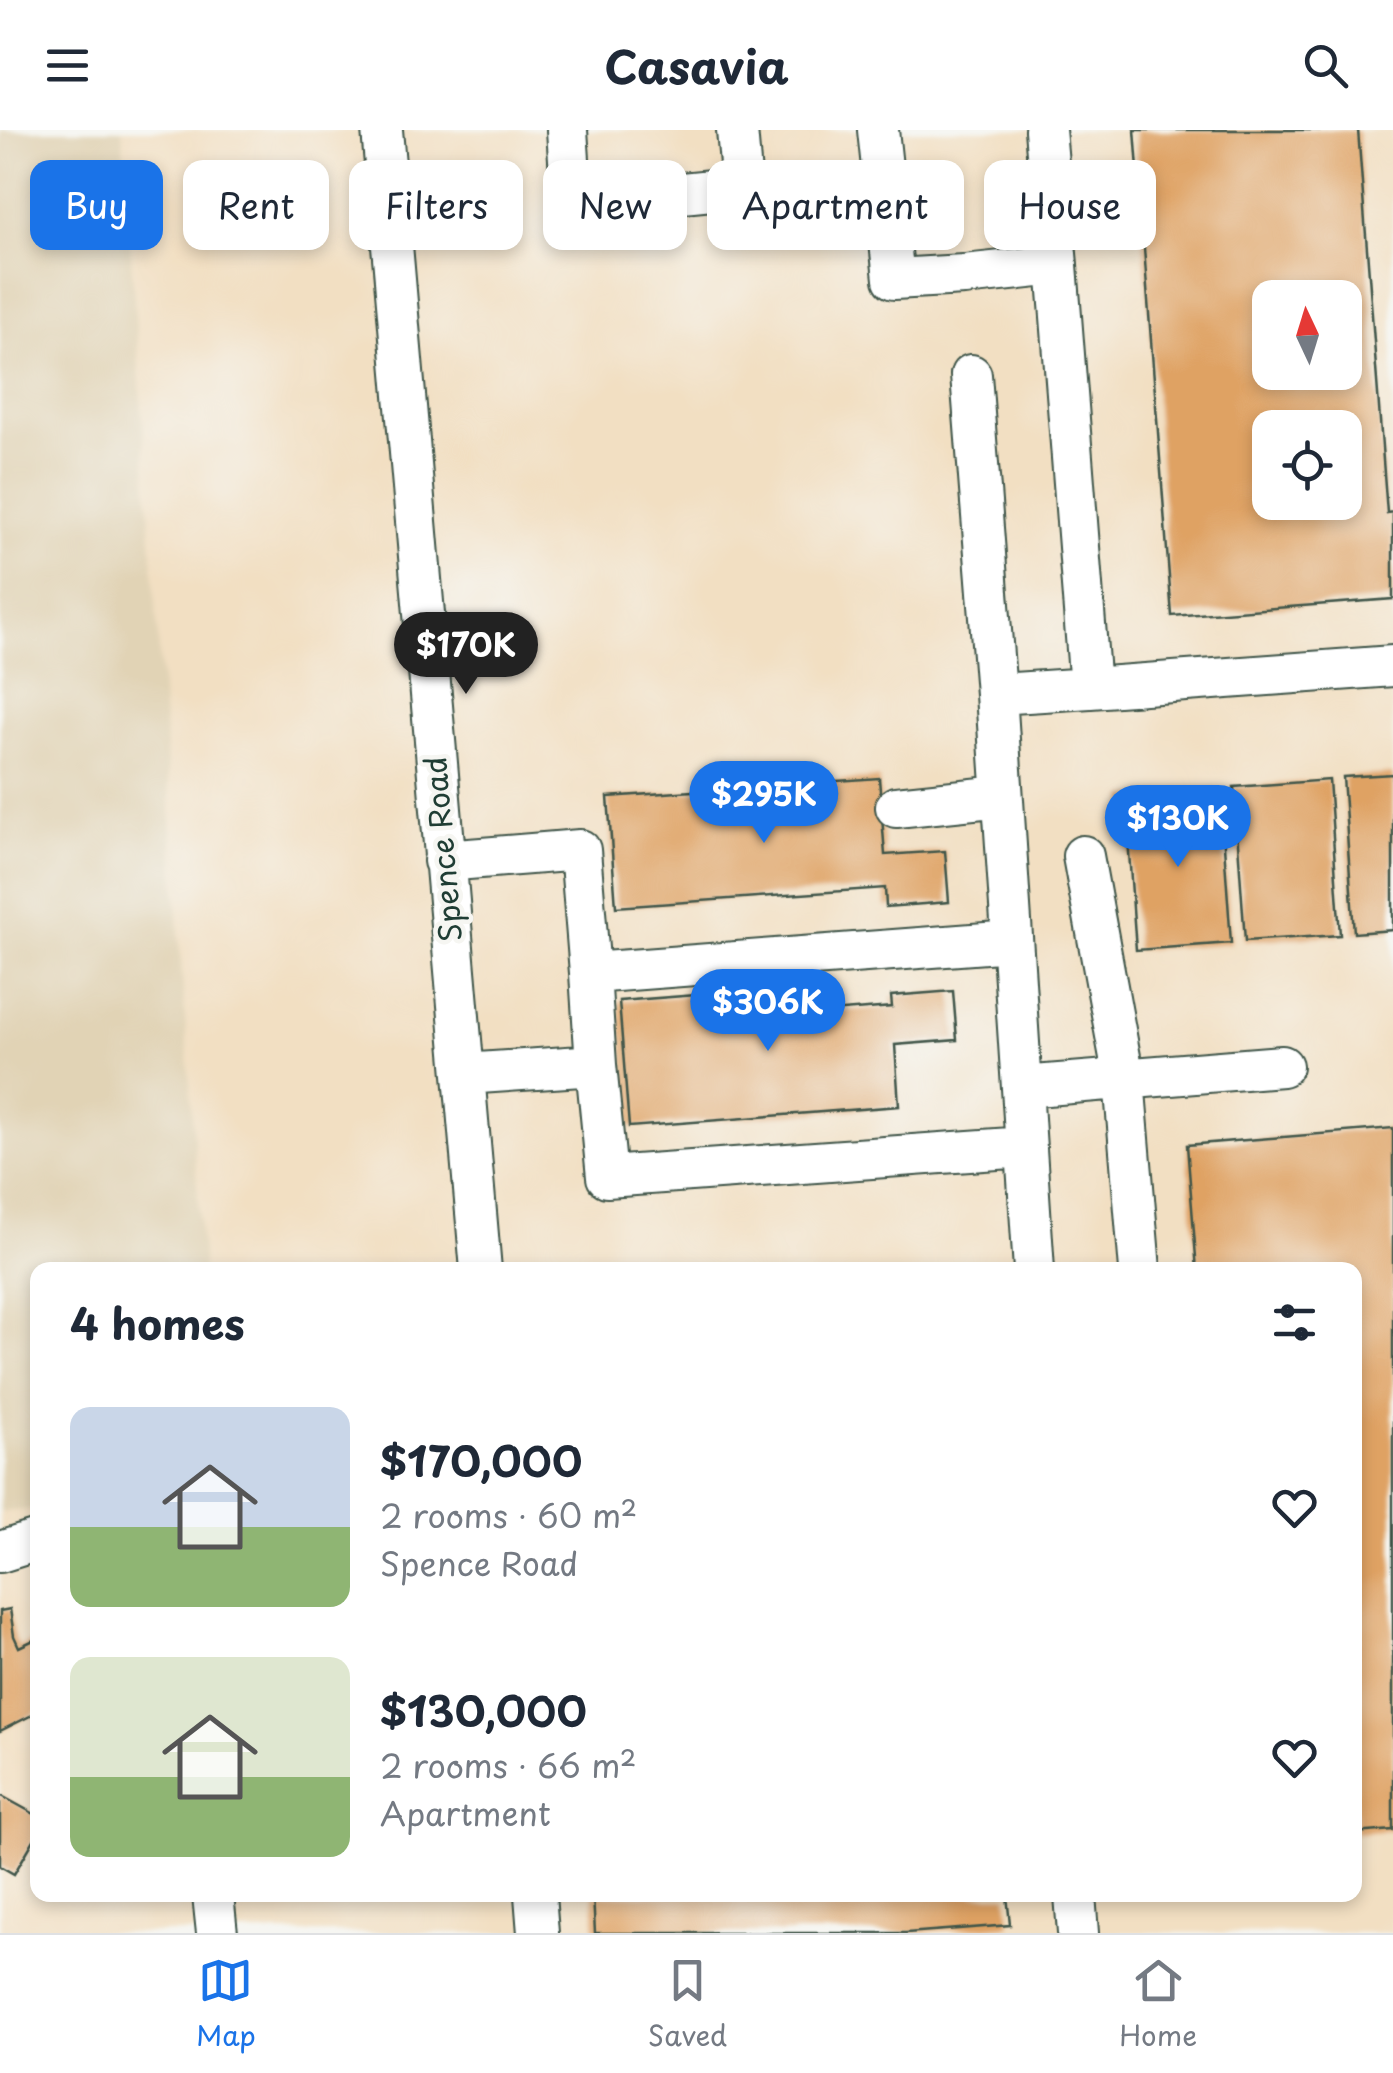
<!DOCTYPE html>
<meta charset="utf-8">
<style>
:root{--surface:#fff;--page:#f6f6f7;--text:#1f2937;--muted:#747a83;--line:#e0e1e3;--accent:#1a73e8}
body{margin:0;font-family:"Playpen Sans",sans-serif;background:var(--page);color:var(--text);height:100vh;display:flex;flex-direction:column;font-size:38px;white-space:nowrap}
*{box-sizing:border-box;margin:0}
p{font-size:32px;color:var(--muted)}
.icon{flex:none;width:55px;height:55px;fill:none;stroke:currentColor;stroke-width:2;stroke-linecap:round;stroke-linejoin:round}
.map{position:relative;flex:1;overflow:hidden}
.drawer{position:absolute;left:30px;top:1132px;width:1332px;height:640px;display:flex;flex-direction:column;background:var(--surface);border-radius:20px;box-shadow:0 5px 15px #0003}
.drawer>*{flex:none}
.top-card{position:absolute;left:30px;top:30px;width:1335px;height:90px;display:flex;gap:20px}
.needle{width:65px;rotate:356deg}
.tools{position:absolute;left:1252px;top:150px;display:grid;gap:20px}
.tools a{display:grid;place-items:center;width:110px;height:110px;border-radius:20px;background:var(--surface);box-shadow:0 5px 15px #0003;font-size:50px}
.price{position:absolute;translate:-50% -85px;padding:0 22px;border-radius:35px;background:var(--accent);color:#fff;font-size:32px;line-height:65px;filter:drop-shadow(0 2px 5px #0008)}
.price::after{content:'';position:absolute;left:50%;top:60px;width:30px;height:22px;margin-left:-15px;background:inherit;clip-path:polygon(0 0,100% 0,50% 100%)}
.price.selected{background:#222;color:#fff}
ul{padding:0;list-style:none}
li{display:flex;align-items:center;gap:30px;height:250px;padding:0 40px}
li span{display:grid;place-items:center;flex:none;width:280px;height:200px;border-radius:20px;color:#555}
li>.icon{margin-inline-start:auto}
span .icon{width:120px;height:120px;fill:#fffc;stroke-width:1}
li b{font-size:42px}
h2{display:flex;justify-content:space-between;align-items:center;height:120px;padding:0 40px;font-size:42px}
.pill{padding:0 35px;border-radius:20px;background:var(--surface);box-shadow:0 5px 15px #0003;font-size:35px;line-height:90px}
.pill.selected{background:var(--accent);color:#fff}
header{display:flex;justify-content:space-between;align-items:center;height:130px;padding:0 40px;background:var(--surface);font-size:45px;font-weight:700}
.tabs{display:flex;justify-content:space-around;align-items:center;height:140px;border-top:2px solid var(--line);background:var(--surface);font-size:28px;color:var(--muted)}
.tabs a{display:grid;justify-items:center;gap:5px}
.tabs .selected{color:var(--accent)}
.map>svg:first-child{display:block}
.built{fill:#e1d3b5}
.building{fill:#dfa263;fill-rule:evenodd}
.lines{fill:none;stroke-linecap:round;stroke-linejoin:round}
.minor-casing{stroke:#3f5549;stroke-width:44}
.minor{stroke:#fff;stroke-width:40}
.labels{text-anchor:middle;stroke-width:9;stroke-linejoin:round;paint-order:stroke}
.street-label{font-size:30px;fill:#1f3d34;stroke:#f6f6f2}
</style>
<header><svg class="icon" aria-label="menu" viewBox="0 0 24 24"><path d="M4 6h16M4 12h16M4 18h16"/></svg>Casavia<svg class="icon" aria-label="search" viewBox="0 0 24 24"><circle cx="10" cy="10" r="6"/><path d="M15 15l6 6"/></svg></header>
<div class="map">
<svg width="1393" height="1803" viewBox="0 0 1393 1803">
<rect width="100%" height="100%" fill="#f6f6f2"/>
<filter id="ink" filterUnits="userSpaceOnUse"><feTurbulence type="fractalNoise" baseFrequency=".01" numOctaves="2"/><feDisplacementMap in="SourceGraphic" scale="20" xChannelSelector="R" yChannelSelector="G"/><feConvolveMatrix kernelMatrix="1 2 1 2 8 2 1 2 1" color-interpolation-filters="sRGB"/></filter>
<filter id="wash" filterUnits="userSpaceOnUse"><feTurbulence type="fractalNoise" baseFrequency=".0048" numOctaves="4" result="noise"/><feDisplacementMap in="SourceGraphic" scale="40" xChannelSelector="R" yChannelSelector="G"/><feGaussianBlur stdDeviation="2.25" result="paint"/><feColorMatrix in="noise" values="0 0 0 0 0 0 0 0 0 0 0 0 0 0 0 0 0 1.4 0 .05"/><feComposite in="paint" operator="in"/></filter>
<g filter="url(#wash)">
<rect width="100%" height="100%" fill="#f2dfc2"/>
<path class="built" d="M0,0H122L203,1140H38L37,1379L0,1382Z"/>
<g id="blocks">
<path class="building" d="M1135,0H1358L1387,383L1393,382V469L1172,486ZM1270,168H1345V242H1270ZM1270,298H1345V372H1270Z
M1393,644V800L1354,803L1343,647Z
M879,648L885,725L945,721L949,772L886,777L885,758L616,777L608,667Z
M1329,650L1340,805L1245,811L1234,657Z
M1220,660L1231,813L1136,820L1125,666Z
M815,856L817,883L892,877L891,866L953,861L957,910L895,915L899,976L629,997L619,871Z
M1393,998V1700L1355,1703V1140H1197L1187,1015Z
M10,1479L14,1506L19,1517L38,1508V1582L0,1601V1481Z
M0,1665L38,1686V1703L14,1744L0,1736Z
M593,1765H1007L1010,1795L906,1803H595Z"/>
</g>
</g>
<g filter="url(#ink)">
<use href="#blocks" fill-opacity="0" stroke="#3f5549" stroke-width="2.5"/>
<g class="lines">
<g class="minor-casing">
<path id="minor" d="M382,0L481,1140
M567,0L572,74L742,57L737,0
M878,0L894,149L964,145L1057,135L1045,0
M1057,135L1090,558L1393,536
M971,245L996,564L1034,1140
M996,564L1090,558
M896,677L1002,666
M1083,726L1124,949L1140,1140
M444,731L580,720L590,843
M596,935L590,843L1012,811
M464,944L596,935L607,1047L1025,1017
M1022,957L1282,936
M0,1422L38,1410
M213,1765L217,1803
M535,1765L538,1803
M1075,1765L1078,1803"/>
</g>
<use href="#minor" class="minor"/>
</g>
</g>
<g class="labels">
<g class="street-label">
<text transform="translate(444 719) rotate(-95)" y="10">Spence Road</text>
</g>
</g>
</svg>
<div class="tools">
<a><svg class="needle" viewBox="-14 -14 28 28"><path d="M0-13l5 13h-10z" fill="#e53935"/><path d="M0 13l5-13h-10z" fill="#747a83"/></svg></a>
<a><svg class="icon" aria-label="locate" viewBox="0 0 24 24"><circle cx="12" cy="12" r="6"/><path d="M12 2v4M12 18v4M2 12h4M18 12h4"/></svg></a>
</div>
<b class="price selected" style="left:466px;top:567px">$170K</b>
<b class="price" style="left:764px;top:716px">$295K</b>
<b class="price" style="left:1178px;top:740px">$130K</b>
<b class="price" style="left:768px;top:924px">$306K</b>
<div class="top-card">
<a class="pill selected">Buy</a>
<a class="pill">Rent</a>
<a class="pill">Filters</a>
<a class="pill">New</a>
<a class="pill">Apartment</a>
<a class="pill">House</a>
</div>
<section class="drawer">
<h2>4 homes<svg class="icon" aria-label="filters" viewBox="0 0 24 24"><path d="M4 7h16M4 17h16"/><circle cx="9" cy="7" r="2"/><circle cx="15" cy="17" r="2"/></svg></h2>
<ul>
<li><span style="background:linear-gradient(#c9d6e8 60%,#8fb573 0)"><svg class="icon" aria-label="home" viewBox="0 0 24 24"><path d="M3 11l9-7 9 7M6 9v11h12V9"/></svg></span><div><b>$170,000</b><p>2 rooms · 60 m²</p><p>Spence Road</p></div><svg class="icon" aria-label="heart" viewBox="0 0 24 24"><path d="M12 20l-8-8c-3-5 5-10 8-4 3-6 11-1 8 4z"/></svg></li>
<li><span style="background:linear-gradient(#dfe7d0 60%,#8fb573 0)"><svg class="icon" aria-label="home" viewBox="0 0 24 24"><path d="M3 11l9-7 9 7M6 9v11h12V9"/></svg></span><div><b>$130,000</b><p>2 rooms · 66 m²</p><p>Apartment</p></div><svg class="icon" aria-label="heart" viewBox="0 0 24 24"><path d="M12 20l-8-8c-3-5 5-10 8-4 3-6 11-1 8 4z"/></svg></li>
</ul>
</section>
</div>
<nav class="tabs">
<a class="selected"><svg class="icon" aria-label="map" viewBox="0 0 24 24"><path d="M3 6l6-2 6 2 6-2v14l-6 2-6-2-6 2zM9 4v14M15 6v14"/></svg>Map</a>
<a><svg class="icon" aria-label="saved" viewBox="0 0 24 24"><path d="M7 4h10v16l-5-4-5 4z"/></svg>Saved</a>
<a><svg class="icon" aria-label="home" viewBox="0 0 24 24"><path d="M3 11l9-7 9 7M6 9v11h12V9"/></svg>Home</a>
</nav>
